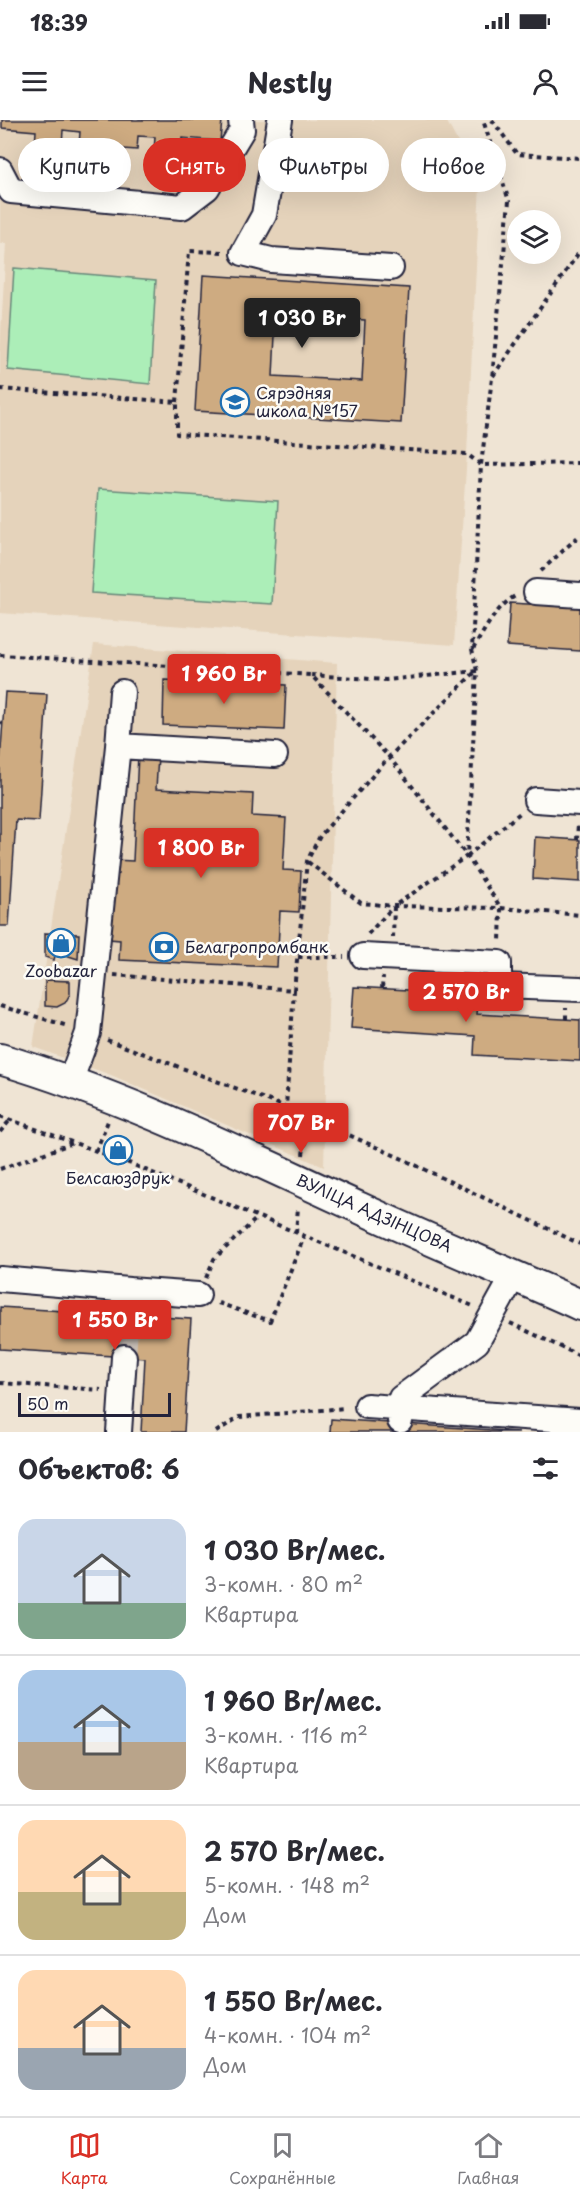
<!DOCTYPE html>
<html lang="ru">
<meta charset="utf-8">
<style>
:root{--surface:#fff;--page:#f2f2f3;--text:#2b2b33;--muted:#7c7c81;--line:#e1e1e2;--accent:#d93025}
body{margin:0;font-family:"Playpen Sans",sans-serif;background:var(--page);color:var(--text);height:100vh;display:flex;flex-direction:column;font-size:22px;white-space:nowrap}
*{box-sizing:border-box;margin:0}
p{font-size:20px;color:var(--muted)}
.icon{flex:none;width:33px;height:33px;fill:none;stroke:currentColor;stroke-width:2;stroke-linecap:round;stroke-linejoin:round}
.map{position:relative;height:1312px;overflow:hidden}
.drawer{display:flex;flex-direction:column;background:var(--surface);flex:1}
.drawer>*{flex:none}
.top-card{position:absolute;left:18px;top:18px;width:544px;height:54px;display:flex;gap:12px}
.controls{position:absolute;left:507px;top:90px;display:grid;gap:12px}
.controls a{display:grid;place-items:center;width:54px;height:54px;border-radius:50%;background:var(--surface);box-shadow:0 6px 24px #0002;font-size:30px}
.scale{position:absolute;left:18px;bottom:15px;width:153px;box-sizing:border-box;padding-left:6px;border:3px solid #22223b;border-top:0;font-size:16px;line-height:21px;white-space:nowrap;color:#22223b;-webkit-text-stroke:4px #fdfcf7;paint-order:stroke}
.price{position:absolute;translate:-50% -51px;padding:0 14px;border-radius:6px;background:var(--accent);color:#fff;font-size:20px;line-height:39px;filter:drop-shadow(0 2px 3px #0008)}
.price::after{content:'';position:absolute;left:50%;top:36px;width:18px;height:14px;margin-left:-9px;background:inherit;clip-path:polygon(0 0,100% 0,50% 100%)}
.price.selected{background:#222;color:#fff}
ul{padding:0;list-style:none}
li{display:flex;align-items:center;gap:18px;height:150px;padding:0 18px}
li+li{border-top:2px solid var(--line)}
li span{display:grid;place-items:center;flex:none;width:168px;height:120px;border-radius:18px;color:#555}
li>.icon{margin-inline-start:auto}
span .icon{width:72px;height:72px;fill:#fffc;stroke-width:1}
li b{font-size:26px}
h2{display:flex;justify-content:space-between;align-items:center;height:72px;padding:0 18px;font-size:26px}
.pill{padding:0 21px;border-radius:27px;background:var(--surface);box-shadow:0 6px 24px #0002;font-size:21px;line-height:54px}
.pill.selected{background:var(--accent);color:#fff}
.status{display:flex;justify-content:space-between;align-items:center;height:42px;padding:0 30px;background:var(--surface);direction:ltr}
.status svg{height:16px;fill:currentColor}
header{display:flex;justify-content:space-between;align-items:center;height:78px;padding:0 18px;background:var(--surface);font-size:27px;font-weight:700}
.tabs{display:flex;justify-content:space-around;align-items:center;height:84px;border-top:2px solid var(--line);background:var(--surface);font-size:16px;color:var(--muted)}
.tabs a{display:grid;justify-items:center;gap:3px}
.tabs .selected{color:var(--accent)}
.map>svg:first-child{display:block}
.built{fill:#e5d3bb}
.green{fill:#aceeb8;stroke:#67887a;stroke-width:1.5}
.building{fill:#ceab81;stroke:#22223b;stroke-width:1.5;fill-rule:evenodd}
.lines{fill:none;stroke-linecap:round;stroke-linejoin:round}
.minor-tunnel{stroke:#c6bdb5;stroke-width:24;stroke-dasharray:24 12;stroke-linecap:butt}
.minor-casing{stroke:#22223b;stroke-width:28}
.major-casing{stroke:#22223b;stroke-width:34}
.path{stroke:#22223b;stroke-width:4;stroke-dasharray:4.5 4.5;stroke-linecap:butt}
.minor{stroke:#fdfcf7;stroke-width:24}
.major{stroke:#fdfcf7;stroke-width:30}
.labels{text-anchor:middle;stroke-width:5;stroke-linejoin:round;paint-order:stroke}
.poi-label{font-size:16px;fill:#22223b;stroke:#fdfcf7;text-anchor:start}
.street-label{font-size:16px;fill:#22223b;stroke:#fdfcf7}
</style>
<div class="status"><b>18:39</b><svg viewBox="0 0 49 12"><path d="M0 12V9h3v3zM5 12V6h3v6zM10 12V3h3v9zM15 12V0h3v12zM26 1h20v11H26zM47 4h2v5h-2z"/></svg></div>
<header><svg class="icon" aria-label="menu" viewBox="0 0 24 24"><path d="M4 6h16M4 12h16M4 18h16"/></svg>Nestly<svg class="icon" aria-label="person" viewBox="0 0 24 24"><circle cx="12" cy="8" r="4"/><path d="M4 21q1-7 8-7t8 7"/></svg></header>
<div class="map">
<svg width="580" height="1312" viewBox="0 0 580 1312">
<rect width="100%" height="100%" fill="#efe4d4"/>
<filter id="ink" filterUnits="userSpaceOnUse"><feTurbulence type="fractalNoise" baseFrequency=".0167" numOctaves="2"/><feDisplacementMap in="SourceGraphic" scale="12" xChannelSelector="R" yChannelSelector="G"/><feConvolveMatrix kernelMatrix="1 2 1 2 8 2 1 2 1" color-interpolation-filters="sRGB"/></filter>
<g filter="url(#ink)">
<path class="built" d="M0,0H446L480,64L467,334L454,525L0,493V230L6,123H0Z
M94,524L337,543L324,1047L111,955L33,927Z"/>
<path class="green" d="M14,148L156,160L150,264L8,250Z
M98,369L278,381L272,484L91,473Z"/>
<path class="building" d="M2,0H222L220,21L182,18L178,62L152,60L155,17L138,16L137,30L79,26L80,12L63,10L60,54L33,53L36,11L2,8Z
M203,155L409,168L401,303L195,291ZM276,195L365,200L362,261L273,256Z
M510,483L580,487V531L507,526Z
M164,560L286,565L284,610L163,605Z
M5,572L47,574L39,701L16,700L9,806H0V643Z
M138,634L158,636L156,669L253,674L252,696L286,698L283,750L301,751L299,792L280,791L277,847L119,840L120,820L109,819L113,740L133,741Z
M535,717L580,720V762L533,759Z
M45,813L79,814L78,839L56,832L54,840L45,837Z
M45,860L70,861V874L65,883L57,887L45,886Z
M354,867L479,874L477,894L580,900V941L474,935L475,916L351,908Z
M0,1187L191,1199L184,1312H141L145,1238L0,1229Z
M331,1299L519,1312H330Z"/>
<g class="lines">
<path class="minor-tunnel" d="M124,1237L127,1195"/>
<g class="minor-casing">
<path id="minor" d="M280,0L264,95L243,133L271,140L391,148
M0,50L11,71L182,87L207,68L242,10L241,0
M536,472L580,475
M118,626L122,572
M536,680L580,683
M363,836L499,843V866L580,869
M70,962L88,913L118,626L275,635
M0,1159L129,1170L127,1195
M129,1170L198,1175
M367,1286L580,1301
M400,1301L401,1278L477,1222L514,1155
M119,1312L124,1237"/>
</g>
<g class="major-casing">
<path id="major" d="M0,939C125,976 242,1034 360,1088C433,1122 507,1152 580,1185"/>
</g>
<path class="path" d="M492,0L517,34L580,38
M493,256L580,131
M0,269L177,282V314L467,334L481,345L580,343
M177,282L189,131L222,132
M541,451L580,415
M473,529C485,510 496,486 517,475
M0,535L311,555
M477,551L386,560L311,555L389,637L467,736L501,788L580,795
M0,602L2,603
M577,720L578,703
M467,736L520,693
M308,742L361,783L394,786L501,788L500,822
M368,814L393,787
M393,818L394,786L467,736L477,551L472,529L481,345L492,258L509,81L483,0
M298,837H344
M114,855L294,870L286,987
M382,868L383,857
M294,870L307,741L320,716L389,637L476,551
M452,873V862
M0,886L68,906
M566,899V888
M107,920L286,987L405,1040L580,1124
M0,996L124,1041L473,1186
M0,1012L11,999
M96,1031L108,1001
M303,1035L308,996
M0,1049L73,1023
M296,1113L298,1087
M206,1158L214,1139L257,1098
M218,1183L270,1201L304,1117
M510,1203L580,1236
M0,1263L101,1270
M216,1312L239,1297L346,1288"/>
<use href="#minor" class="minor"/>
<use href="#major" class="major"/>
</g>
</g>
<defs>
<g id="school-ring" transform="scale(1.5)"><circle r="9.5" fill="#fdfcf7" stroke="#1f6fb2" stroke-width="1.5"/><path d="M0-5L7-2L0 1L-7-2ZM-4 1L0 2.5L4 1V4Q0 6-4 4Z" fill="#1f6fb2"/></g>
<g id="shop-ring" transform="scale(1.5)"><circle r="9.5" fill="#fdfcf7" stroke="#1f6fb2" stroke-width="1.5"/><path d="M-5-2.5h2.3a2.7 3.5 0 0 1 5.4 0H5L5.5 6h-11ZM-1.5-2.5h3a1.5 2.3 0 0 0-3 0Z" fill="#1f6fb2"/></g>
<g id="bank-ring" transform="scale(1.5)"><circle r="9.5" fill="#fdfcf7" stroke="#1f6fb2" stroke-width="1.5"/><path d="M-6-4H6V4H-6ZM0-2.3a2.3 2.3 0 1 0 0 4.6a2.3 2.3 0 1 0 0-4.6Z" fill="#1f6fb2"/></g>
</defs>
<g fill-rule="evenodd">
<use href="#school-ring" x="235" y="282"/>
<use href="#shop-ring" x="61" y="823"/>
<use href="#bank-ring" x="164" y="827"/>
<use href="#shop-ring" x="118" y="1030"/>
</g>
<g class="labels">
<g class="poi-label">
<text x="256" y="279">Сярэдняя<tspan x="256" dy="18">школа №157</tspan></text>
<text x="185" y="833">Белагропромбанк</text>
<text x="61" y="857" text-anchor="middle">Zoobazar</text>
<text x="118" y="1064" text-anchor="middle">Белсаюздрук</text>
</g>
<g class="street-label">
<text transform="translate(374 1093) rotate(24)" y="6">ВУЛІЦА АДЗІНЦОВА</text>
</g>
</g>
</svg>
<div class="controls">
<a><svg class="icon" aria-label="layers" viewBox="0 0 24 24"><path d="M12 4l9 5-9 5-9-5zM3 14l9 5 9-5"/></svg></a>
</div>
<div class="scale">50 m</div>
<b class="price selected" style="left:302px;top:229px">1 030 Br</b>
<b class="price" style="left:224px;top:585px">1 960 Br</b>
<b class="price" style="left:201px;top:759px">1 800 Br</b>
<b class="price" style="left:466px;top:903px">2 570 Br</b>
<b class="price" style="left:301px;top:1034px">707 Br</b>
<b class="price" style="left:115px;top:1231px">1 550 Br</b>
<div class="top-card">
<a class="pill">Купить</a>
<a class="pill selected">Снять</a>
<a class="pill">Фильтры</a>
<a class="pill">Новое</a>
</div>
</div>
<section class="drawer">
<h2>Объектов: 6<svg class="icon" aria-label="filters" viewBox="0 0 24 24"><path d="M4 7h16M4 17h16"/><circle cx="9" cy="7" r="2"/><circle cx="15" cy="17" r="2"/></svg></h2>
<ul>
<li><span style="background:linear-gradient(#c9d6e8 70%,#7fa58c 0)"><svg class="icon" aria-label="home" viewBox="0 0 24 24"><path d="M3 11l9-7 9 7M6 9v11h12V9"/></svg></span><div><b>1 030 Br/мес.</b><p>3-комн. · 80 m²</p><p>Квартира</p></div></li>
<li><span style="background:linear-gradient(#a9c7e8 60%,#b9a48a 0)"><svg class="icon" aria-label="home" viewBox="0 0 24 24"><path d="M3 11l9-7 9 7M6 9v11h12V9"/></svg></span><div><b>1 960 Br/мес.</b><p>3-комн. · 116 m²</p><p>Квартира</p></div></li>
<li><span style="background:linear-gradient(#ffd9b3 60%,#c2b280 0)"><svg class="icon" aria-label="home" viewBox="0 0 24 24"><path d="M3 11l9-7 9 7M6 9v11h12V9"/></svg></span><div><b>2 570 Br/мес.</b><p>5-комн. · 148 m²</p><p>Дом</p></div></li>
<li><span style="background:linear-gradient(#ffd9b3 65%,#9aa5b1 0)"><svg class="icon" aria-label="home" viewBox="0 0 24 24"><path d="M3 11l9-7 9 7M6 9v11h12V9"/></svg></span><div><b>1 550 Br/мес.</b><p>4-комн. · 104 m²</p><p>Дом</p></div></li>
</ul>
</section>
<nav class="tabs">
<a class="selected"><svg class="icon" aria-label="map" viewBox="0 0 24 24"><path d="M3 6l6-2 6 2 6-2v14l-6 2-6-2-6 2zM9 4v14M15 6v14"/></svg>Карта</a>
<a><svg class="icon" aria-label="saved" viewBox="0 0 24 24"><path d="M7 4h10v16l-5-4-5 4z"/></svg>Сохранённые</a>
<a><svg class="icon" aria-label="home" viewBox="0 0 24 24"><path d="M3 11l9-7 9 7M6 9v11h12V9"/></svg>Главная</a>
</nav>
